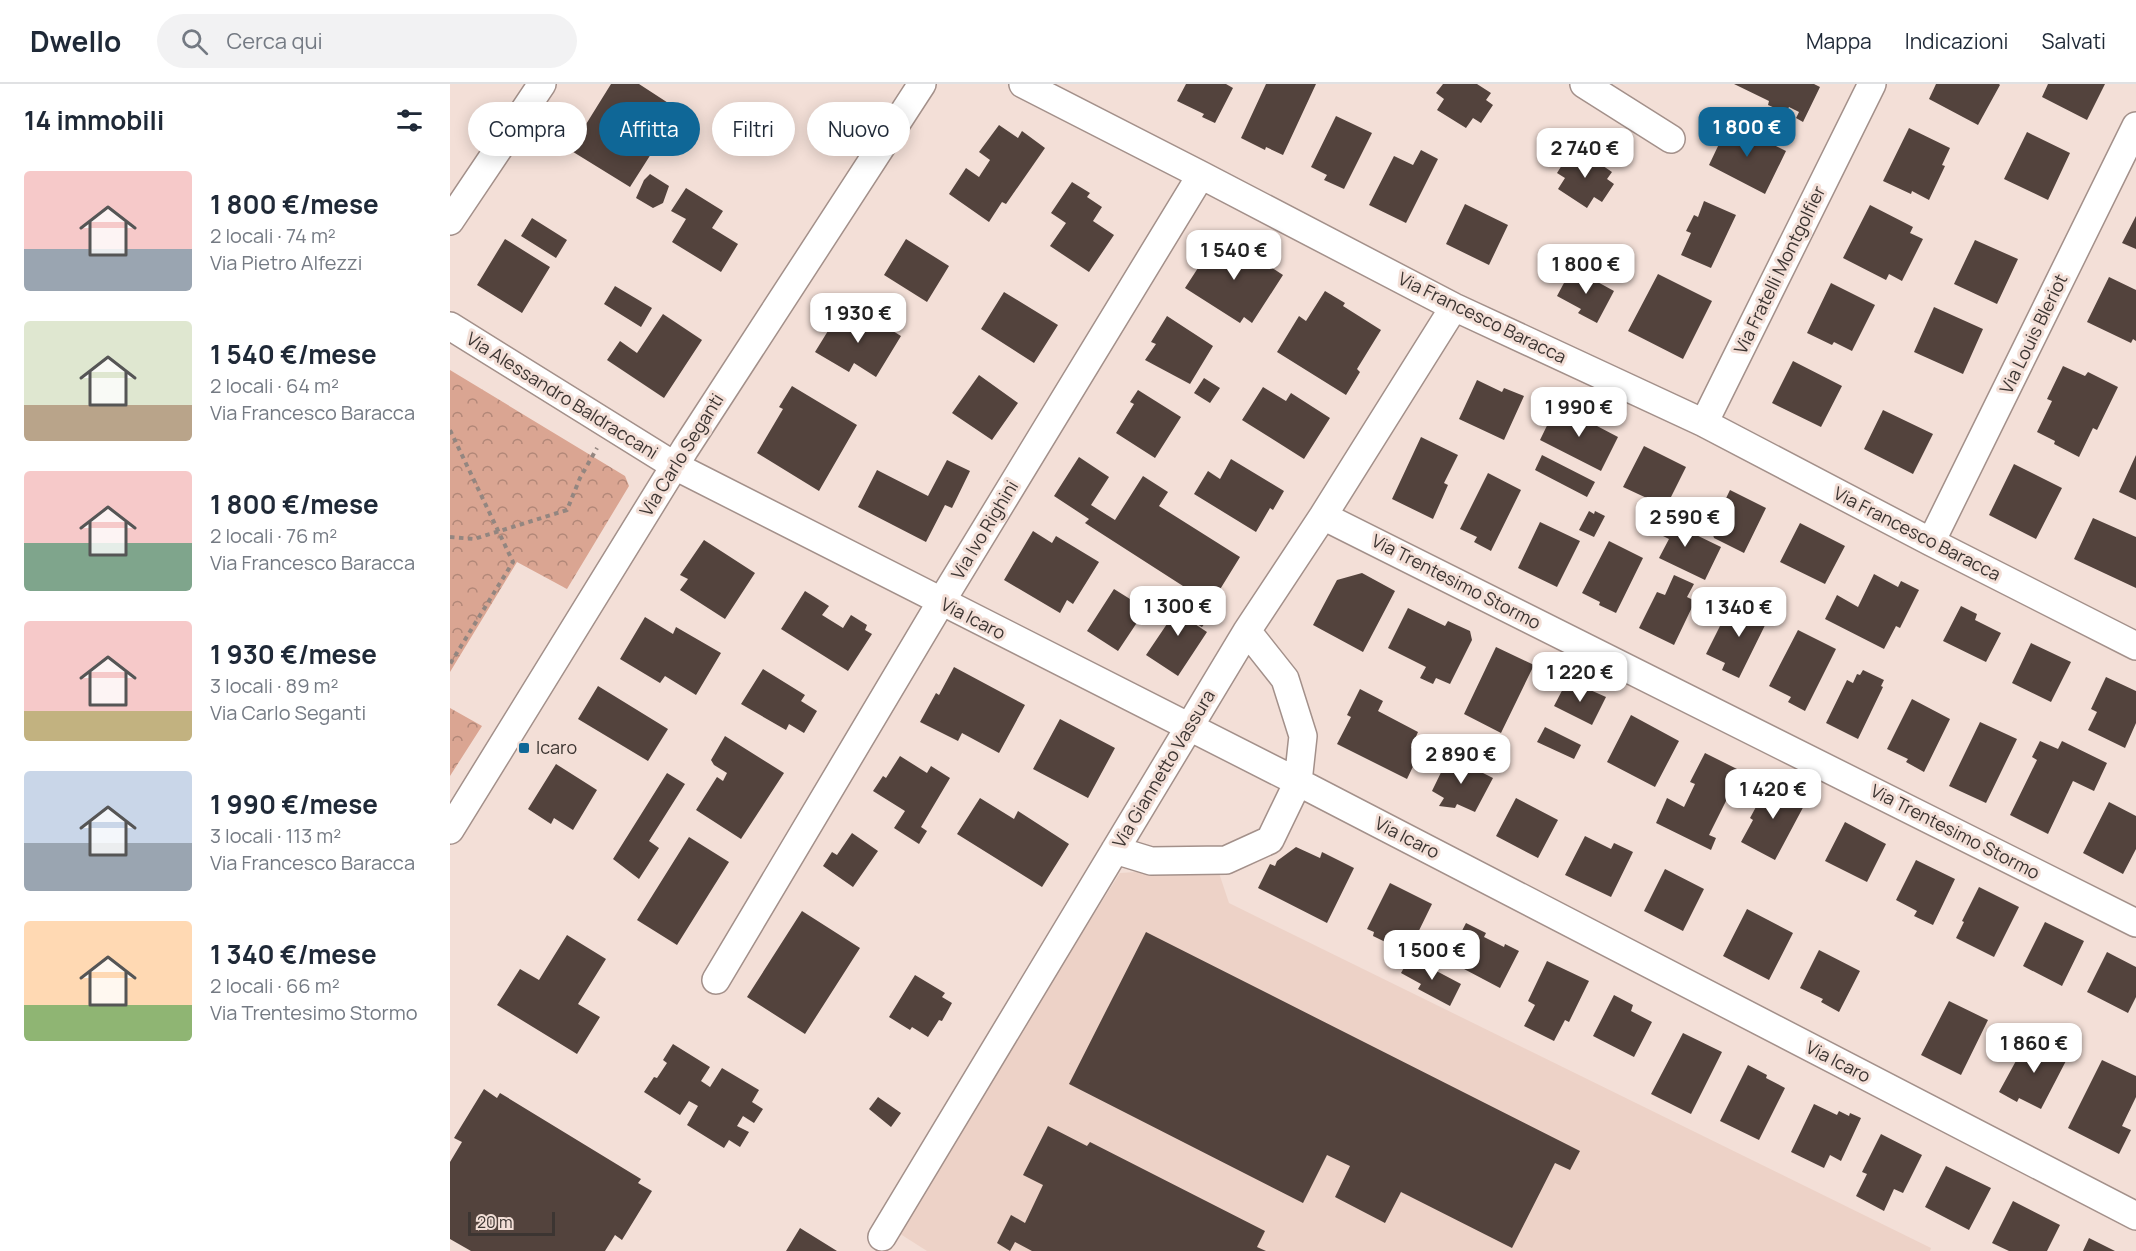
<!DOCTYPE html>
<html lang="it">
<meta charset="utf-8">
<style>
:root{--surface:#fff;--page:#f2f2f3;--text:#1f2937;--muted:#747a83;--line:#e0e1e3;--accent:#0f6797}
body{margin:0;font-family:Manrope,sans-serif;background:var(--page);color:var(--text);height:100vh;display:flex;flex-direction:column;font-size:22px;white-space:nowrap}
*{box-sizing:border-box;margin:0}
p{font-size:20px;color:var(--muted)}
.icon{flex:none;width:33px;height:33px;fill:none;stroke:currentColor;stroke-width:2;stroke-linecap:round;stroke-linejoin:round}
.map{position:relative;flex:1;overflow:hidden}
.side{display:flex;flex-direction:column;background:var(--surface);width:450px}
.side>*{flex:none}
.top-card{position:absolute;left:18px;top:18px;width:570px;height:54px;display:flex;gap:12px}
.scale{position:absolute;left:18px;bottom:15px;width:87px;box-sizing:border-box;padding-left:6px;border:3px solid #3c3532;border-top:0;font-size:16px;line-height:21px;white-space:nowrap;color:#3c3532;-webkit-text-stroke:4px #f3dfd7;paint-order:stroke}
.price{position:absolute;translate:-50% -51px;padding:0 14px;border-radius:12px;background:#fff;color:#222;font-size:20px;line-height:39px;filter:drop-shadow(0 2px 3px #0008)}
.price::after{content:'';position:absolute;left:50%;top:36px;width:18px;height:14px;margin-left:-9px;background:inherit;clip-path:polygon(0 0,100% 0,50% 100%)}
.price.current{background:var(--accent);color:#fff}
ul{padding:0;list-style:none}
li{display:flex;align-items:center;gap:18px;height:150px;padding:0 24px}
li span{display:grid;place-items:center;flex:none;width:168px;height:120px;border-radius:6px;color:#555}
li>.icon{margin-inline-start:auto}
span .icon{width:72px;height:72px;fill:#fffc;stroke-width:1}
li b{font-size:26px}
h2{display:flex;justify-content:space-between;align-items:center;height:72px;padding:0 24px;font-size:26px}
.chip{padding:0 21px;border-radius:27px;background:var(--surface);box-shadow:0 3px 15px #0003;font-size:21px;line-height:54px}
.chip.current{background:var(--accent);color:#fff}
header{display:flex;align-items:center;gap:36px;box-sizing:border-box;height:84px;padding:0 30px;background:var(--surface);border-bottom:2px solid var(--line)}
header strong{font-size:28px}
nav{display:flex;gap:33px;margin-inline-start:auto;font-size:21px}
.search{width:420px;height:54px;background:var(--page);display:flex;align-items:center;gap:15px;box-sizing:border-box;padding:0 21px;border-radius:33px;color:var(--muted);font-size:22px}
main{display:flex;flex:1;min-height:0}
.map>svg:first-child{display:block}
.built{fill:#edd2c7}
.park{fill:url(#park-crowns)}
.building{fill:#53433d}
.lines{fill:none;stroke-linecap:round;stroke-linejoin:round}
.street-casing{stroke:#a3908a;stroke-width:30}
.path{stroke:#938680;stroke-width:4;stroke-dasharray:4.5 4.5;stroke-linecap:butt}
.street{stroke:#fff;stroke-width:27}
.poi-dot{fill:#0f6797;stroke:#f3dfd7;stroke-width:2}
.labels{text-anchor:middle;stroke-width:6;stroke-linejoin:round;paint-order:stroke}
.street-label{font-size:18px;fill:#3c3532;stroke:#f3dfd7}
.poi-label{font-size:18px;fill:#3c3532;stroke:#f3dfd7;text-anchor:start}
</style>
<header>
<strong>Dwello</strong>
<div class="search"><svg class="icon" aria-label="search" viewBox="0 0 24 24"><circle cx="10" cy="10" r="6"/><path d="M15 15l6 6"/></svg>Cerca qui</div>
<nav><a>Mappa</a><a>Indicazioni</a><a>Salvati</a></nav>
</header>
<main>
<section class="side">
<h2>14 immobili<svg class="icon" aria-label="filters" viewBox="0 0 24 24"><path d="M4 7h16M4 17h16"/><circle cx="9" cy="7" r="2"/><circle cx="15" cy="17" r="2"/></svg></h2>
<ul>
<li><span style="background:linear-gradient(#f6c9c9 65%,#9aa5b1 0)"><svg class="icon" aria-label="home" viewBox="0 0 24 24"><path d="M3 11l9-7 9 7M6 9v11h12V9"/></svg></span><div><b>1 800 €/mese</b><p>2 locali · 74 m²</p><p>Via Pietro Alfezzi</p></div></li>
<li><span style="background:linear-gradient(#dfe7d0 70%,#b9a48a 0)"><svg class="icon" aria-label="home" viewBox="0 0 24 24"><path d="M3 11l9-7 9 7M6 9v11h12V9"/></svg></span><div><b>1 540 €/mese</b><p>2 locali · 64 m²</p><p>Via Francesco Baracca</p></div></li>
<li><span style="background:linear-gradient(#f6c9c9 60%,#7fa58c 0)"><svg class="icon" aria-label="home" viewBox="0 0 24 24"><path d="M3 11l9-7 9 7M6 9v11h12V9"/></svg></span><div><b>1 800 €/mese</b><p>2 locali · 76 m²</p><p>Via Francesco Baracca</p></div></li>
<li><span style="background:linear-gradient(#f6c9c9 75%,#c2b280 0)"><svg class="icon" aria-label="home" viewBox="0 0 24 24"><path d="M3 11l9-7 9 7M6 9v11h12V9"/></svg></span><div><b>1 930 €/mese</b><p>3 locali · 89 m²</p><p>Via Carlo Seganti</p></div></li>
<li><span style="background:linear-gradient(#c9d6e8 60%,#9aa5b1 0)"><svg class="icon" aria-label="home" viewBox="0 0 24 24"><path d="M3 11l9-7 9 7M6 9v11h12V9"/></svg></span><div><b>1 990 €/mese</b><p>3 locali · 113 m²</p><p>Via Francesco Baracca</p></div></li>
<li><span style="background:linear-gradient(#ffd9b3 70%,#8fb573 0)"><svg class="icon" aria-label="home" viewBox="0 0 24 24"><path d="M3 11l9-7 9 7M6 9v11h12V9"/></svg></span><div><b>1 340 €/mese</b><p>2 locali · 66 m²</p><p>Via Trentesimo Stormo</p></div></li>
</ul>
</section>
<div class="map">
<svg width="1686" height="1167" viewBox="0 0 1686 1167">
<defs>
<pattern id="park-crowns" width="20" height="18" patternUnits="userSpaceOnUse" patternTransform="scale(1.5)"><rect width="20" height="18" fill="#daa592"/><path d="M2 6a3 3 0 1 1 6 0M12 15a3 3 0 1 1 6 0" fill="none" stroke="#b28778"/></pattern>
</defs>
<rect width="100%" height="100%" fill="#f3dfd7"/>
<path class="built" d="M767,783L779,819L1481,1164L1480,1167H477L444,1146L670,789Z"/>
<path class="park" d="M0,286L175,392L179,402L117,505L67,478L0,588Z
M0,624L32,642L0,692Z"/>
<path class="building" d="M161,0H189L229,26L180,103L120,66Z
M736,0H776L783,4L765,39L752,33L754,30L727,17Z
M816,0H866L833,71L816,63L815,66L791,54Z
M993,0H1027L1041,9L1036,16L1043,21L1031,39L1023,34L1016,44L987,26L994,15L986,9Z
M1284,0H1364L1370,3L1353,38L1346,34L1349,28L1339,23L1336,29L1318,21L1319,17Z
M1486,0H1549L1550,1L1528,41L1479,15Z
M1598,0H1655L1637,36L1592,13Z
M886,32L922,49L894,105L874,96L877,91L861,83Z
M1279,39L1336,67L1315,110L1259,81Z
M549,41L568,54L572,47L595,64L556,120L552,118L539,138L499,110L516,84L529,93L540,76L529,68Z
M1459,44L1500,64L1492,81L1495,82L1479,116L1462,107L1461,110L1433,97Z
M1577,48L1620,69L1598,116L1554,95Z
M971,66L988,75L956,139L919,121L944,72L963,81Z
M1131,67L1162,88L1157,95L1164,100L1152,118L1144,113L1137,124L1108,105L1115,94L1107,89L1119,70L1126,75Z
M200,90L219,102L213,119L203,124L186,114L194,96Z
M622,98L640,109L637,113L652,123L643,137L664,151L639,188L600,162L616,139L601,129Z
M236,104L273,127L262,144L288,160L271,188L222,158L236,135L221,127Z
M1254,117L1286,131L1261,184L1231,171L1241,149L1236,147L1244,131L1248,133Z
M1015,120L1058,141L1039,181L996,160Z
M1420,121L1463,143L1460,149L1473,155L1452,197L1439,190L1436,196L1393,174Z
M1686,132V165L1672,159Z
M82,134L117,156L106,174L71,152Z
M770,150L833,191L802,239L794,233L790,239L735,204Z
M55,155L100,183L72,229L27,201Z
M456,155L499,182L477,218L434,191Z
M1525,156L1568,175L1547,220L1504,200Z
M1122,184L1164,207L1147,239L1128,229L1131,225L1107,212Z
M1208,190L1262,217L1233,275L1178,247Z
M1659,193L1686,206V257L1683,255L1681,259L1637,238Z
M1381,199L1425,221L1402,267L1384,258L1382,261L1357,249Z
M165,202L202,224L191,243L154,220Z
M875,207L895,219L893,222L931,246L907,285L910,288L896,311L827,268L849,232L856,237Z
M554,208L608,241L584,279L531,245Z
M1484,223L1533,245L1513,290L1464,268Z
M389,229L410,242L417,231L451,252L426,293L404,279L399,288L365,268Z
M213,230L252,256L214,314L157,276L170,257L187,269Z
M717,232L763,262L740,300L695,276L706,260L701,258Z
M1343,277L1392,302L1371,343L1322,319Z
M1613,282L1635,292L1638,288L1668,303L1647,346L1643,344L1629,373L1604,360L1605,357L1587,348L1602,317L1597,315Z
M529,291L568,319L542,356L502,329Z
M754,294L770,304L760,319L744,309Z
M1027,296L1052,308L1054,304L1074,312L1054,356L1009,335Z
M342,302L407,341L369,407L307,369L333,325L329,323Z
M813,303L836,317L841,309L880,334L854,375L792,336Z
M688,306L731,333L705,374L666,349L684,320L680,318Z
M1107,321L1168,353L1151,387L1090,356Z
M1433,326L1483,350L1463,390L1414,365Z
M971,353L1008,371L994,399L998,401L983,435L942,415Z
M1194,362L1236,383L1216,423L1173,403Z
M1092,371L1145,398L1137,413L1085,386Z
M1686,371V416L1669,408Z
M629,373L659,393L641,421L665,436L693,392L718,408L709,422L790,473L761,520L635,439L639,435L604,412Z
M781,375L834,407L823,426L820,424L806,448L744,410L758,387L770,395Z
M497,376L520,387L502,424L495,421L476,458L408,423L427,386L478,412Z
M1564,380L1612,404L1586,455L1539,431Z
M1038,389L1071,406L1041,467L1024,458L1027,453L1010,445Z
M1280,406L1316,424L1294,469L1264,454L1262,448L1265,442L1263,441Z
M1139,427L1144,430L1145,427L1155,432L1144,453L1129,446Z
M1203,430L1271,463L1255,496L1209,474L1219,455L1197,444Z
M1643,434L1686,453V504L1624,475Z
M1090,438L1130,457L1107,503L1068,484Z
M1350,439L1395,462L1375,500L1330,478Z
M583,447L602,459L606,452L649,478L623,520L617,516L610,529L554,496Z
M254,456L305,489L275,535L230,506L238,495L230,491Z
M1159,457L1193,474L1166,529L1149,521L1150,518L1132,509Z
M912,489L945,507L913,568L863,541L887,496Z
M1424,490L1448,503L1451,497L1469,506L1450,544L1446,542L1434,565L1375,535L1387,511L1408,523Z
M1224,491L1244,500L1237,513L1245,517L1224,561L1189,544L1207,508L1215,511Z
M664,505L696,525L668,567L637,547Z
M355,507L379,522L372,531L393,544L401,531L417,541L415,546L422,550L398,587L331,545Z
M723,512L758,535L752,543L736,534L757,548L728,592L696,571L721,534L716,530L720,523L717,521Z
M1306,516L1323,525L1289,594L1272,586L1275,579L1256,570L1277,528L1295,537Z
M1511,522L1527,530L1525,536L1551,549L1536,578L1493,557Z
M958,524L995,542L998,537L1020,547L1022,556L1000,600L986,594L983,600L970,594L976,583L938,564Z
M195,533L223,550L226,543L271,569L246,611L215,592L210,599L170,575Z
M1348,546L1386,565L1355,627L1338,618L1341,613L1319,602Z
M1581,559L1621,578L1601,618L1562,599Z
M1046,563L1084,581L1051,649L1014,630Z
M504,583L575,621L549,669L512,649L508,657L470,638L486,609L489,611Z
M313,585L355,611L351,617L367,627L354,649L339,640L336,646L291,620Z
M1413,586L1434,596L1431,602L1433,603L1408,655L1376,639L1397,596L1403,599L1407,590L1410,591Z
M1656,593L1686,607V639L1675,664L1638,646L1647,628L1641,625Z
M1117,597L1137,607L1138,605L1156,613L1142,641L1104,622Z
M148,602L218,645L198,677L128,635Z
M910,605L933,617L928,627L968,648L961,664L970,668L957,695L887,660L901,633L897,631Z
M1462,615L1500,635L1474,688L1456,678L1458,675L1437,665Z
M1181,631L1229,657L1205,703L1157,678Z
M610,635L665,664L638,714L583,685Z
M1530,638L1567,655L1536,719L1499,702Z
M1095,643L1131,661L1124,675L1087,658Z
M275,652L334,689L291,755L246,726L267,693L273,697L277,689L264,681L261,676Z
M1590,657L1608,665L1612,657L1657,679L1644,707L1623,697L1598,750L1560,731L1587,676L1582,673Z
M1255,669L1291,687L1259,751L1266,754L1261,766L1206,739L1217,714L1234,723L1245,700L1240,698Z
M450,672L477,689L481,682L500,694L471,743L477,747L469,760L444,744L455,727L423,707L433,692L436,694Z
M999,672L1043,694L1025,728L1007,720L1005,724L989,722L994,714L982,707Z
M106,680L147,706L123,746L104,734L101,740L78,725Z
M217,689L235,700L199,757L209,764L189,795L163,775Z
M1320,697L1357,716L1325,776L1291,758L1303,736L1300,734Z
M530,714L564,735L568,727L619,760L592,803L507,750Z
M1066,714L1108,736L1088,774L1046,752Z
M1659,718L1686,732V765L1673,790L1633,769Z
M1395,738L1436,760L1417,798L1375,777Z
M402,749L428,767L403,803L373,782L382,768L387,771Z
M1135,752L1161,765L1164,759L1183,768L1161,813L1115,791Z
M239,753L279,778L227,861L187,836Z
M846,763L870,774L872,768L904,784L877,839L808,804L820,780L825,782L827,777Z
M1466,776L1505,795L1483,841L1464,832L1467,827L1446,816Z
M1215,785L1254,805L1233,847L1194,827Z
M940,799L982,820L958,869L923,852L924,848L917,845Z
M1529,803L1569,823L1544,873L1506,854L1514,838L1512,837Z
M1297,825L1343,849L1319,896L1273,872Z
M352,827L410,864L355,950L297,913Z
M1595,838L1634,857L1612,902L1573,882Z
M1016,839L1036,849L1034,853L1054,863L1055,860L1069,867L1050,904L997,876Z
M696,848L1130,1067L1120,1086L1105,1079L1062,1164L951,1108L935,1139L885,1113L900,1082L877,1071L853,1119L619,1000Z
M117,851L156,875L128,920L150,933L127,970L47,921L70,885L89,896Z
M1369,866L1410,887L1389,928L1371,918L1373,915L1350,904Z
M1657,868L1686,883V913L1678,929L1637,908Z
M960,873L1011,900L1000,922L968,905L971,900L951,889Z
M1097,877L1139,897L1119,938L1115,936L1104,957L1074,942L1085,921L1078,917Z
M465,891L495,909L492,913L502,919L492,937L489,936L478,953L462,943L460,946L439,933Z
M1164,911L1183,921L1181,927L1202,938L1184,973L1143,952Z
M1499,917L1538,936L1511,991L1471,971Z
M1233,949L1272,968L1241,1030L1201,1010Z
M1579,953L1618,973L1591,1025L1569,1014L1567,1018L1549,1008Z
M223,960L260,983L251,997L260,1003L272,984L309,1006L302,1018L313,1025L304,1039L293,1032L287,1042L299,1048L290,1063L279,1056L274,1064L237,1041L248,1022L239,1017L230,1031L194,1008L204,993L207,994L217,979L213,976Z
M1652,976L1686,992V1013L1672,1042L1681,1046L1669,1070L1618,1044Z
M1298,981L1317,991L1316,994L1335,1004L1309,1056L1270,1037Z
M34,1005L47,1014L50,1009L191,1095L188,1099L202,1107L172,1156L165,1151L155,1167H21L0,1155V1078L12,1058L4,1054Z
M428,1013L451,1029L441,1043L419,1025Z
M1364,1020L1387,1031L1389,1027L1399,1032L1400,1029L1411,1034L1391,1077L1380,1071L1374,1084L1341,1068Z
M598,1042L637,1062L640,1058L815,1147L807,1163L816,1167H582L565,1158L560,1167L547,1159L561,1131L575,1139L593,1101L573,1091Z
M1431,1050L1472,1071L1453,1109L1444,1105L1434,1127L1406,1112L1417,1090L1412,1088Z
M1496,1082L1541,1104L1519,1146L1475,1123Z
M1563,1117L1610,1141L1597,1167H1559L1542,1159Z
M350,1144L387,1167H336Z
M1639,1154L1665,1167H1633Z"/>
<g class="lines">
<g class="street-casing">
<path id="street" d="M573,0L751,91L1004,223L1254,339L1481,458L1686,562
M1134,0L1221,55
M0,137L92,0
M0,242L225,382L848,698L1686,1132
M1254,339L1422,0
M873,432L1686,839
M1481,458L1686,42
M0,746L235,365L472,0
M665,766L701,777L776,776L820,756L848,698L853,652L835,595L797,547
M266,896L491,518L751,91
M432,1153L797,547L873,432L1004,223"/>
</g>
<path class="path" d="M0,346L63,478L0,580
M0,453L24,455L117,426L130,394L147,364"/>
<use href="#street" class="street"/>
</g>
<rect class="poi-dot" x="68" y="658" width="12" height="12" rx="3"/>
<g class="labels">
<g class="street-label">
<text transform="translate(1330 186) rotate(-64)" y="6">Via Fratelli Montgolfier</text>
<text transform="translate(1032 234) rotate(26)" y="6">Via Francesco Baracca</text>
<text transform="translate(1584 250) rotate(-64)" y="6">Via Louis Bleriot</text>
<text transform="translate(112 312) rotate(32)" y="6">Via Alessandro Baldraccani</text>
<text transform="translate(232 371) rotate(-58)" y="6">Via Carlo Seganti</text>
<text transform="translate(535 446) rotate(-59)" y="6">Via Ivo Righini</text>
<text transform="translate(1467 450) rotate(27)" y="6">Via Francesco Baracca</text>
<text transform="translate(1006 498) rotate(27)" y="6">Via Trentesimo Stormo</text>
<text transform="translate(523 535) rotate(27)" y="6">Via Icaro</text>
<text transform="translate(714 685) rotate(-59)" y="6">Via Giannetto Vassura</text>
<text transform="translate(1505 748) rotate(27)" y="6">Via Trentesimo Stormo</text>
<text transform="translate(957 754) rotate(27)" y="6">Via Icaro</text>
<text transform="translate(1388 978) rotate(27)" y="6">Via Icaro</text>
</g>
<g class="poi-label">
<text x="86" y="670">Icaro</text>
</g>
</g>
</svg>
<div class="scale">20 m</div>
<b class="price current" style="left:1297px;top:74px">1 800 €</b>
<b class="price" style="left:1135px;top:95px">2 740 €</b>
<b class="price" style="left:784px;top:197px">1 540 €</b>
<b class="price" style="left:1136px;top:211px">1 800 €</b>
<b class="price" style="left:408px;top:260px">1 930 €</b>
<b class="price" style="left:1129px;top:354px">1 990 €</b>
<b class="price" style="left:1235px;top:464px">2 590 €</b>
<b class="price" style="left:728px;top:553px">1 300 €</b>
<b class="price" style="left:1289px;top:554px">1 340 €</b>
<b class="price" style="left:1130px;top:619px">1 220 €</b>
<b class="price" style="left:1011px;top:701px">2 890 €</b>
<b class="price" style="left:1323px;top:736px">1 420 €</b>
<b class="price" style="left:982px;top:897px">1 500 €</b>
<b class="price" style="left:1584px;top:990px">1 860 €</b>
<div class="top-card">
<a class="chip">Compra</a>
<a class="chip current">Affitta</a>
<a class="chip">Filtri</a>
<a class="chip">Nuovo</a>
</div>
</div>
</main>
